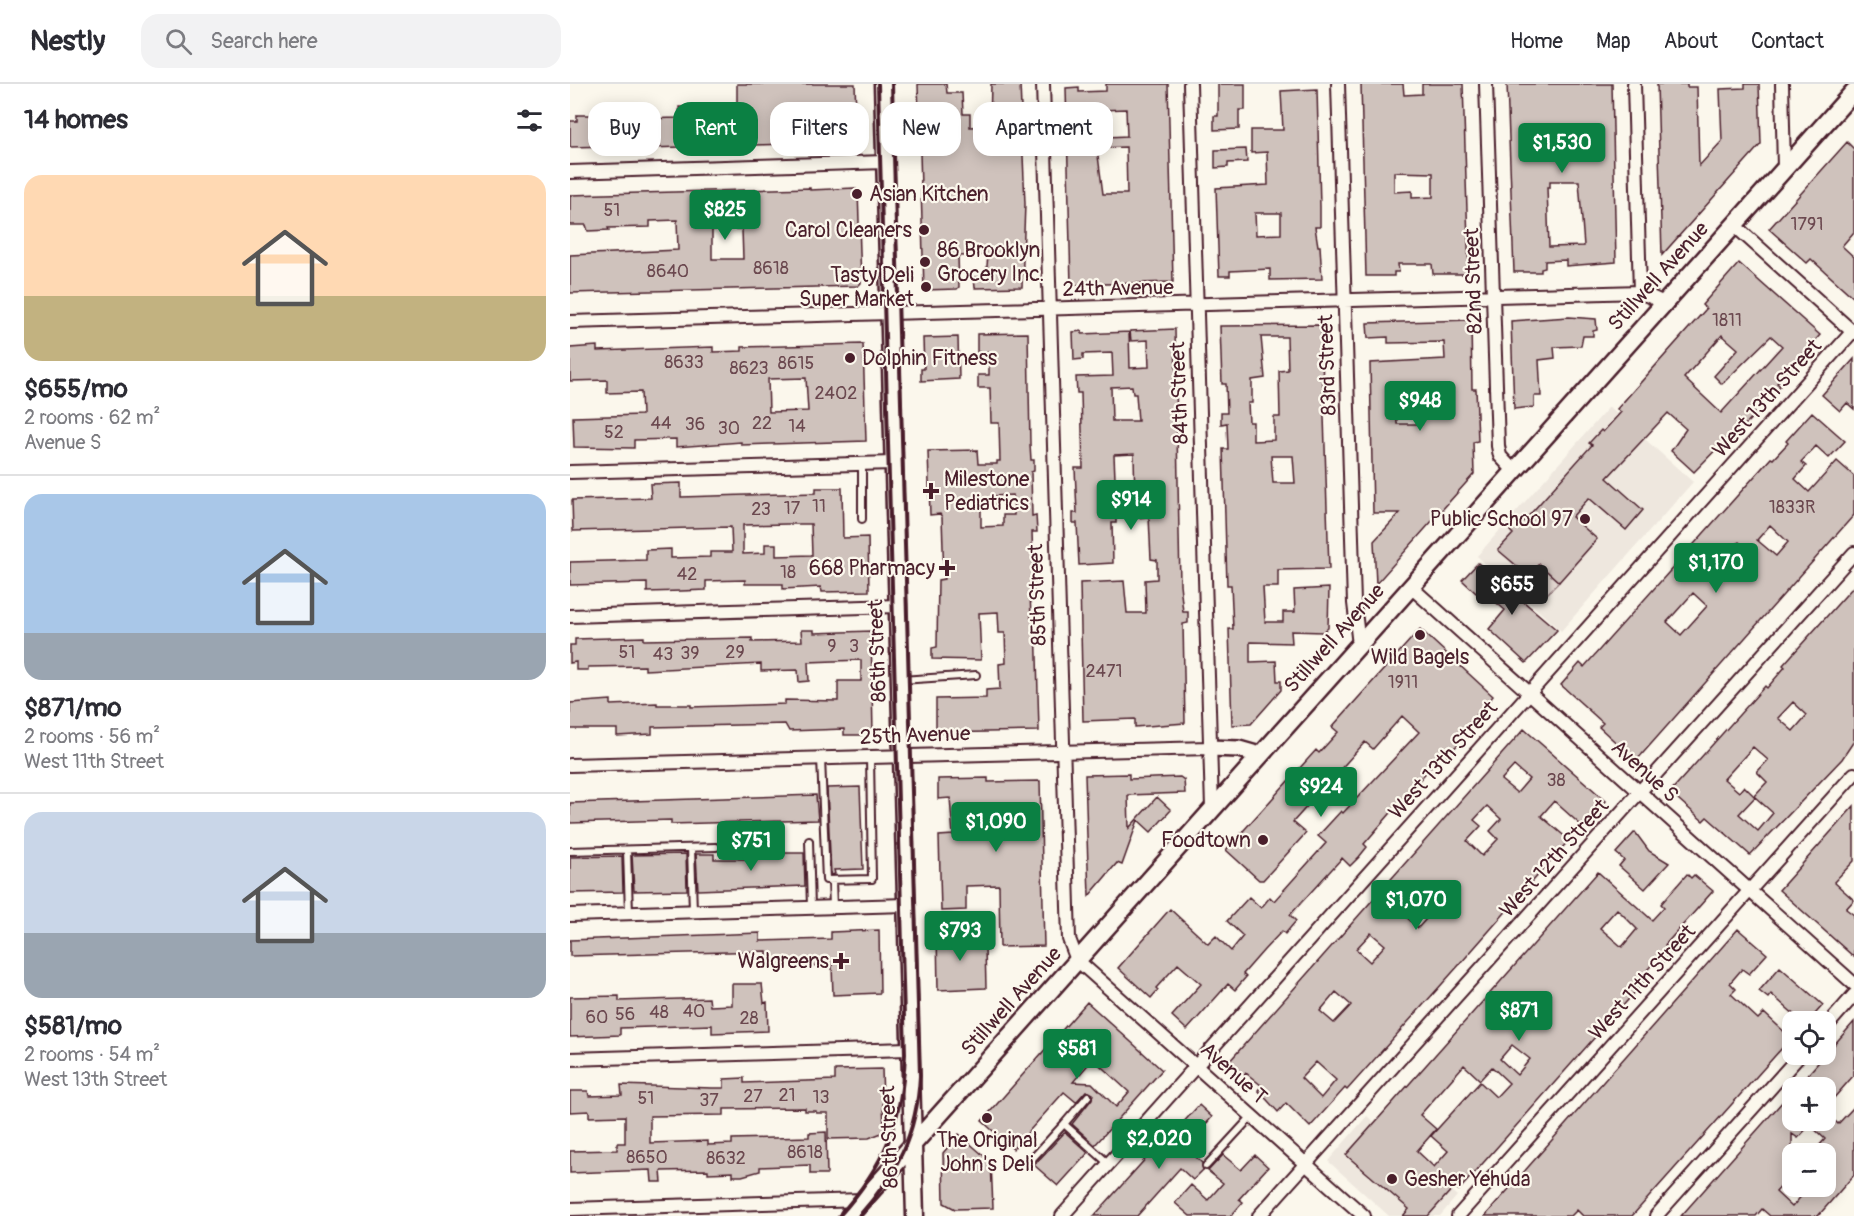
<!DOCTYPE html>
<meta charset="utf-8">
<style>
:root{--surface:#fff;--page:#f2f2f3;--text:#2b2b33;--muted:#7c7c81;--line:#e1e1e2;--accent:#0b8043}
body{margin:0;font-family:Pangolin,sans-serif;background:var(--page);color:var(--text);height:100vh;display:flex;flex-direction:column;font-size:22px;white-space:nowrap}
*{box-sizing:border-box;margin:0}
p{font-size:20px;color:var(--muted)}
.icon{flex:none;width:33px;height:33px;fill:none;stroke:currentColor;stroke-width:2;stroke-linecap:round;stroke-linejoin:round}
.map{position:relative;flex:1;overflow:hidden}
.panel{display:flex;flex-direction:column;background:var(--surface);width:570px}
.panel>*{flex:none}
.top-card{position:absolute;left:18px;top:18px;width:570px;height:54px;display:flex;gap:12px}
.fabs{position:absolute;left:1212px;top:927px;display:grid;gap:12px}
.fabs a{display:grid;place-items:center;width:54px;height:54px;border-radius:12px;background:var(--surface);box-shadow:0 3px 15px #0003;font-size:30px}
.price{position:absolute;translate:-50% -51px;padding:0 14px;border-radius:6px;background:var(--accent);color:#fff;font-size:20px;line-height:39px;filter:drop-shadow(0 2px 3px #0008)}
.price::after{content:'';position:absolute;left:50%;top:36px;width:18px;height:14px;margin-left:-9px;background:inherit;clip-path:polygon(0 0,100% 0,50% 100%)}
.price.on{background:#222;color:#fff}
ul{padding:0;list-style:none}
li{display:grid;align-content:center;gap:12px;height:318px;padding:0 24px}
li+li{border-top:2px solid var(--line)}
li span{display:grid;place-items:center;height:186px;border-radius:18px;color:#555}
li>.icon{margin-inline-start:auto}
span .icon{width:108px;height:108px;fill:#fffc;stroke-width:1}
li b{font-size:26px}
h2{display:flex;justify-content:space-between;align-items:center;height:72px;padding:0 24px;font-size:26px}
.pill{padding:0 21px;border-radius:18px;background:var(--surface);box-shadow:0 3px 15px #0003;font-size:21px;line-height:54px}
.pill.on{background:var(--accent);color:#fff}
header{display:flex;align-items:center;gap:36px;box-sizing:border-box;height:84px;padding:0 30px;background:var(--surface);border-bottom:2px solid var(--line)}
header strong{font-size:28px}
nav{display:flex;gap:33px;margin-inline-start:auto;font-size:21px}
.search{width:420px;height:54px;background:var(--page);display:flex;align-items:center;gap:15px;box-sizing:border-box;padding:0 21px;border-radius:18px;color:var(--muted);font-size:22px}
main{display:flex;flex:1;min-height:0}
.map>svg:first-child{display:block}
.built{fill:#eee7de}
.green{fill:#e2d7d0;stroke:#967b7e;stroke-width:1.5}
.building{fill:#cfc2bc;stroke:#4a1f2b;stroke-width:1.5;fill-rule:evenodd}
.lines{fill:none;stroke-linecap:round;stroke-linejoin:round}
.service-casing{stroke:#4a1f2b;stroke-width:10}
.minor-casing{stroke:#4a1f2b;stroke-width:16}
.tertiary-casing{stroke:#4a1f2b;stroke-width:20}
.secondary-casing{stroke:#4a1f2b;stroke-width:21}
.service{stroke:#fbf7ec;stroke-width:6}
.minor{stroke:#fbf7ec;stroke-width:12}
.tertiary{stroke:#fbf7ec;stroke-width:15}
.secondary{stroke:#fbf7ec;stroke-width:16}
.rail{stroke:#4a1f2b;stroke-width:4}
.poi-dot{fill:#4a1f2b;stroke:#fbf7ec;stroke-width:2}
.labels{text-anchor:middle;stroke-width:4.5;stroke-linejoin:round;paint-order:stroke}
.number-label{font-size:18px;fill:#6b484f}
.poi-label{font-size:21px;fill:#4a1f2b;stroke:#fbf7ec;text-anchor:end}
.street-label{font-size:21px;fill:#4a1f2b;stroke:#fbf7ec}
</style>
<header>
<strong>Nestly</strong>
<div class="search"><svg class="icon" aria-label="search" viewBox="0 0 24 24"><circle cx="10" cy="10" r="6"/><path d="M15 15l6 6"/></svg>Search here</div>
<nav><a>Home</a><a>Map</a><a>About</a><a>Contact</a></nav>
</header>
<main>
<section class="panel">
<h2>14 homes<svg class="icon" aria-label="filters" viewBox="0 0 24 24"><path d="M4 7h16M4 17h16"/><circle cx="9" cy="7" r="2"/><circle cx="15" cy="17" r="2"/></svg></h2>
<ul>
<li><span style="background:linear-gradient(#ffd9b3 65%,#c2b280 0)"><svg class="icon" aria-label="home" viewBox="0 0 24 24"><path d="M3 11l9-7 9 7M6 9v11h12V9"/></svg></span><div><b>$655/mo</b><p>2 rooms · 62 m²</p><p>Avenue S</p></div></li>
<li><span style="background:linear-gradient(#a9c7e8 75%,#9aa5b1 0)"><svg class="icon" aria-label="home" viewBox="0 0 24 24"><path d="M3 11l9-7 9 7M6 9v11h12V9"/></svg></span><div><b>$871/mo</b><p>2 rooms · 56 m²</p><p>West 11th Street</p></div></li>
<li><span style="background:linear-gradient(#c9d6e8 65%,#9aa5b1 0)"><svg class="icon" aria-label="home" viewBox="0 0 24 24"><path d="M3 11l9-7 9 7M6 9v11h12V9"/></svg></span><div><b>$581/mo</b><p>2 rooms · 54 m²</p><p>West 13th Street</p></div></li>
</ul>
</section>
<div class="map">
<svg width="1284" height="1132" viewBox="0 0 1284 1132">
<rect width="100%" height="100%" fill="#fbf7ec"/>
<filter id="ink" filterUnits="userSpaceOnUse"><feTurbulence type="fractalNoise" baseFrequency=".0167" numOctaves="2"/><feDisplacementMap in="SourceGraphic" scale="12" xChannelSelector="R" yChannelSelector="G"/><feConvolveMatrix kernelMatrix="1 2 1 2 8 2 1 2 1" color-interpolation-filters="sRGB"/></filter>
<g filter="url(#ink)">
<path class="built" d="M1039,323L1123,398L991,547L907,472Z
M797,1032L887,1112L870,1132H819L758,1077Z"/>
<path class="green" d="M969,480L989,498L975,512L950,490L959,483Z"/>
<path class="building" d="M167,0H285L287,58L42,65V62L0,63V37H7V31H40V23L66,22V35L110,34L109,23L167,24Z
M348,0H376L377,9H392L393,30H400V43L420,42L421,0H450L455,120L452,203L405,204L404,193H416L418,171L388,172L389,203L387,205L354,206Z
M536,0H598L603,198L501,201L496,4L509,3V8L536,7ZM556,25L557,52L537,53V47L532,48L531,26ZM556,63L557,110H533L527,64Z
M648,0H675V26H669V45L644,46V32H648Z
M791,0H833L834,11L852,10V0H893L899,190H863L862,180H828L829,188H824V192H796ZM824,88L863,89V113L842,114V107L824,108Z
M937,0H1042L1046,178L996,182V176L975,177V184L971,185V188H944ZM980,97H1009L1014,162L979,163L977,103H980Z
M1087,0H1117V3H1127L1129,82L1152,57L1150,5L1175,4V0H1189L1191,60L1092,171Z
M747,5L750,123V143H745L748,162H750L752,195L700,196V185L660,187V192H649L646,104L698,101L697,68L681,69V46H713L711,7ZM685,129H711V150L686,151Z
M1277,58L1284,65V148L1272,162L1284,173V214L1241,175L1237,179L1199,145Z
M676,65L677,78L658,79V83L645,84V66Z
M240,104V106L285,104L288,107L291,199L288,202L0,209V171L108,166L107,136L80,137V143L38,144L39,146L18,147L16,141H0V111ZM172,145L173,175H142V146Z
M1169,179L1250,251L1207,299L1210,302L1201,311L1199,309L1182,327L1185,330L1175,341L1172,339L1124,388L1101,367L1116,345L1098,329L1037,394L1073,426L1056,446L1019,414L1002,433L1027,455L989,498L969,480L965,484L959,483L954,488L928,466L943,450L940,447L952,434L954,437L1022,361L1019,359L1031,346L1033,348L1051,328L1047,325L1136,225L1132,221ZM1152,251L1168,265L1144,292L1152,300L1201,252L1212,262L1151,329L1114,294Z
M999,233L1026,235L1027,246L1023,247V252H1013L1011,262L984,263L985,274L969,276L971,312H964V323L944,325L941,237Z
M901,236L902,305H906L908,357L903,358L904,390L806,500L804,457L830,429H803L800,279L875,275L874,258L818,259V253L798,254L797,239ZM851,310L852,340H827L826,318H830V311Z
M751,241L759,485L708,486V503H693L695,538H713V528H725L724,506L759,504L758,544L753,548L721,547L722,559L680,558V578L706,577L707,597H711V606L681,640L662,641L659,545H663L661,501H657L654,398L653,365H658L657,339L651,340V329H657L656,300H652L650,242ZM691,253H717L718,286L709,287L710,333H704V356L683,357V338H679L678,319H682V296L695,294ZM701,372H723L725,399H703Z
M605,245L610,500L613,528H618V539L613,540L615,639L565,643V635L513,637L510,499L554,497L557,529H576L575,496L587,495V476L581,475L579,433L566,434V430L546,431V439H542L543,479L509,481L507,439H503V429H507L505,384H513L511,309H507L506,293L543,292L542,269L513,270V275L504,276L503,248L512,247V250L559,248L560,284L579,283L578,256L561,257L560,247ZM562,302L563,310H566L568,337H542L541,303ZM564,370L565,418L546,419L544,371Z
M458,249L460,360L461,376H464V387L461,388L462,432L466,431L467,448H462L464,507H460L461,535H466L469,647L366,649V615L416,614V606L430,605L429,580L436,579L435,549H429L428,528L409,529L411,576L362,575V564L367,563L368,496L374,495L372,433L370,430L360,431L358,367L407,366L408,380H427V377H430L429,339H421L420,304H408V291H419V268H407V250ZM443,411L444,431H433V442L411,443V420H424V412Z
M388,253L389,295L351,297V285H354L353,254Z
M293,260L296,357L171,361V358L106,363V355L64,356V364L4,363L3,333L72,331L71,308L37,309V296L0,297V264L27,262V267L143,263V268L172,267V263ZM236,294L238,327L199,328L198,295Z
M1284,275V325L1277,319L1270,327L1252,311Z
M1242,328L1275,357L1259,374L1246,362L1231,378L1236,382L1225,395L1239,408L1267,377L1284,392V431L1066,677L1029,643L1033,639L991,601L1010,579L1014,583L1201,374L1203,375L1218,359L1216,357ZM1200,441L1218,458L1206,472L1187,456ZM1169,458L1183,470L1165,491L1150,478ZM1123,509L1137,522L1111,551L1097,538Z
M111,399V413L246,409V404H272L273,454L298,453L299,507L252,508L251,503L213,505V500H175V496L136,497V506L111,507L77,508V499L0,501V478L76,476V466L101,465V474L140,473V468H162L161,443L3,447L2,416L81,414L80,400ZM217,440H241L242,471L206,472V460H195V469L173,470V441Z
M908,479L987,546L956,579L919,545L935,526L910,505L906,509L892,496Z
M1284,502V657L1272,675L1180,771L1137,733L1133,737L1100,708L1195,602L1197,604L1215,583L1213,581ZM1223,618L1237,631L1223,647L1208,634ZM1183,663L1198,676L1187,688L1197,698L1184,712L1174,702L1169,708L1154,695ZM1185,713L1203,729L1188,747L1169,730Z
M850,545L923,612L886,655L890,658L875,674L872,670L794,760L797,763L789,773L780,782L772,774L720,831L726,837L715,850L712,847L694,866L673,890L676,893L665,906L658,900L617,946L602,932L631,900L608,880L586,904L588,906L581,914L548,884L600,825L638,860L646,852L661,867L673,852L657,837L679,813L691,824L700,813L704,817L756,759L748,752L771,727L773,729L849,648L832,632L803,665L795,658L723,738L736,749L693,796H689L656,766L746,666L749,669L768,648L762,643Z
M231,546H244V549L301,547L303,651H274V645L219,647L215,640L82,643V650L47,652V645H0V619L41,616V621L87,619V621H121V623L215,620V616L268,617V597H291V576L238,578L239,597L229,598L228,586L191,587V580L75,586V582L18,583V586H6V578L0,579V561H5V555L74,553V556L182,554V558L232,557Z
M954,645L1036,717L1013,743L984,717L971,732L999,756L890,880L777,1006L775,1004L740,1043L716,1019L708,1028L688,1006L692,1002L676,989L673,993L658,979ZM944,682L959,695L947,709L931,696ZM917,722L931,735L920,747L928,755L912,772L897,757L911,742L904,736ZM847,810L865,825L848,844L831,828ZM801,849L815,861L800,878L786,865ZM766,908L781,921L764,939L750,927ZM746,978L766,996L751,1014L731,994Z
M559,690V695L610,693L614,696L615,709L558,711L559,744L587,713L601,726L581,748L568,736L552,781L547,779L519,812L515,691Z
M418,694V698L470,697L474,862L430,863L429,801L396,802V826L371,827L369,752L383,751L380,714L368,715V695Z
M290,703L293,785L264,786L265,790L261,791L257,704Z
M246,711L248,736L101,740V736L0,739V719Z
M1284,722V777L1264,798L1284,816L1276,825L1284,831V873L1209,806Z
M1065,748L1079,767L1099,779L1075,805L1049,782L1054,776L1046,769Z
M196,769H234L235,802L128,806L126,770H144V775H196Z
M116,770L117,806L64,807L62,771Z
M52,772L53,808L0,809V773Z
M1028,788L1082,836L1094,823L1091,820L1117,790L1121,794L1124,791L1143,807L1095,861L1102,868L1092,879L1087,875L1070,894L1074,898L889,1106L884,1103L858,1132H833L839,1125L776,1071ZM1047,825L1067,845L1052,863L1030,844ZM942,961L960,975L947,991L930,975ZM894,981L910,996L922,983L939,999L926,1013L910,998L861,1052L878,1067L864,1083L847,1067L866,1045L850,1031Z
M1168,845L1197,870L1179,890L1172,885L1160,899L1166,905L1161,910L1188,935L1194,929L1221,954L1062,1132H1013L1007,1126L1001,1132H915Z
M309,846L310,909L263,911L262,881L197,883V867L0,872V856L190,849V857L261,855V848Z
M367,849H406L407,863H415L416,904L368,906Z
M1210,883L1253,921L1238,938H1223L1227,933L1218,925L1201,910L1198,914L1189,907Z
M162,900H192L194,919L197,918L198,947L142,949V941L50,944V951L0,953V913L49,912V917L139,914L140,922L162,921Z
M517,918L592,986L525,1061L502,1040L522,1015L523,1010L516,1007L506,1018L494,1008L443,1065L412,1037ZM523,975L559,1008L546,1023L522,999L503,998Z
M1284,938V991L1256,1023V1004H1226Z
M312,985L314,1048L299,1054L258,1055V1029H246V1027H235V1024L154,1025V1031L80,1032V1059L138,1057V1061L162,1060V1055L239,1053V1049L256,1048L257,1090H240V1081L190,1083V1087L172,1092H163V1088L138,1089V1086L91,1087L92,1098H82L81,1086L0,1089V1067L47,1066V1059H55V1032L19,1033V1027L0,1028V1007H18L19,1012L52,1011L51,1001L142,1004H154V995L174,994V999L265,996V986Z
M1222,1007V1036H1264L1268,1040L1284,1023V1091L1248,1132H1200L1192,1125L1186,1132H1111ZM1240,1041L1255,1055L1242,1070H1256V1102H1240L1222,1123L1206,1108L1222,1090V1050L1228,1054Z
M629,1021L642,1033L616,1063L632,1079L633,1086L623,1096L610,1084L567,1132H524L588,1061L591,1063Z
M495,1048L518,1069L488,1102L464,1081Z
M389,1050L421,1078L423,1124L385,1125L374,1119L373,1069Z
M653,1071L671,1086L685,1071L698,1083L669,1115L673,1118L661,1132H620L605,1119L621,1101L638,1116L653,1099L638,1087Z"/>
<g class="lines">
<g class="service-casing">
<path id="service" d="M292,380V435
M331,596L406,591
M251,674L256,796L302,795L300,673
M239,757L241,823
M121,764L123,827
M57,766L59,829
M0,767L146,763
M262,796L263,823
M518,1012L494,1040L539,1080
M461,1076L494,1040
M636,1082L682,1032"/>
</g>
<g class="minor-casing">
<path id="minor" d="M473,0L499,855L507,876L794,1132
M620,0L642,724
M768,0L784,519L789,561
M916,0L928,362L930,372L944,387
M1064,0L1070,208
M1212,0L1214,84
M0,88L315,78
M1164,141L1284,249
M0,238L1070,208L1094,219
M0,388L323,379
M841,503L1284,900
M0,532L328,522
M0,681L639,664
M0,831L336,821
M1256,943L1284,911
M0,975L339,965
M0,1125L293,1116
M492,1132L1284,246
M689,1132L1284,469
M888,1132L1284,690
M1086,1132L1231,970"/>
</g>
<g class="tertiary-casing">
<path id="tertiary" d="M639,664L669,665L690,671"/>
</g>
<g class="secondary-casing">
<path id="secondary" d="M313,0L345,1132
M279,1132L1284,7"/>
</g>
<use href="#service" class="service"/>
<use href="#minor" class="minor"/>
<use href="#tertiary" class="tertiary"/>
<use href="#secondary" class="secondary"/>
<path class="rail" d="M269,1132C315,1081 332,1039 335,970L308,0
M289,1132C327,1090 347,1049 350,992L322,0"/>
</g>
</g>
<g class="poi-dot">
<circle cx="287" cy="110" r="6"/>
<circle cx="354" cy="146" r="6"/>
<circle cx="355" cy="178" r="6"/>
<circle cx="356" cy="203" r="6"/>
<circle cx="280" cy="274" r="6"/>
<path d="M358 398h6v6h6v6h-6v6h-6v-6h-6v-6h6z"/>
<circle cx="1015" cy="435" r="6"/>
<path d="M374 475h6v6h6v6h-6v6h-6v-6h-6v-6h6z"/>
<circle cx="850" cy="551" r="6"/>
<circle cx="693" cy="756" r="6"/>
<path d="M268 868h6v6h6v6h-6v6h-6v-6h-6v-6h6z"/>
<circle cx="417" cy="1034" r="6"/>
<circle cx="822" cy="1095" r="6"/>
</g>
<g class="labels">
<g class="number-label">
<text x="42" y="132">51</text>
<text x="1237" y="146">1791</text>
<text x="201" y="190">8618</text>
<text x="98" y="193">8640</text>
<text x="1157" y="242">1811</text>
<text x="114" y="284">8633</text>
<text x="226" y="285">8615</text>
<text x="179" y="290">8623</text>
<text x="266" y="315">2402</text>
<text x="91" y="345">44</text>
<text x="192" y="345">22</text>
<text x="125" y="346">36</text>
<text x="227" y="348">14</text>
<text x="159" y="350">30</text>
<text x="44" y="354">52</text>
<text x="249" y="428">11</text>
<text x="1222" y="429">1833R</text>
<text x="222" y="430">17</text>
<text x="191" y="431">23</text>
<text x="218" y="494">18</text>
<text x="117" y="496">42</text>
<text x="262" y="568">9</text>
<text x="284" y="568">3</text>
<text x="57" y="574">51</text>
<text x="165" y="574">29</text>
<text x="120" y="575">39</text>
<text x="93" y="576">43</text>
<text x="534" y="593">2471</text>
<text x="833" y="604">1911</text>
<text x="986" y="702">38</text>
<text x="124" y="933">40</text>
<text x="89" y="934">48</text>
<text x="55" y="936">56</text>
<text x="27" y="939">60</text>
<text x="179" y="940">28</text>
<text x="217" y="1017">21</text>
<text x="183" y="1018">27</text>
<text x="251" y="1019">13</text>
<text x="76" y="1020">51</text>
<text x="139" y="1022">37</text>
<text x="235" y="1074">8618</text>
<text x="77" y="1079">8650</text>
<text x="156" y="1080">8632</text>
</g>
<g class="poi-label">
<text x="299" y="117" text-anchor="start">Asian Kitchen</text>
<text x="342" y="153">Carol Cleaners</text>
<text x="367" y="173" text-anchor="start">86 Brooklyn<tspan x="367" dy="24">Grocery Inc.</tspan></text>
<text x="344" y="198">Tasty Deli<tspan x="344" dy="24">Super Market</tspan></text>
<text x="292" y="281" text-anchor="start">Dolphin Fitness</text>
<text x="374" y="402" text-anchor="start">Milestone<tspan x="374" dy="24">Pediatrics</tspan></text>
<text x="1003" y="442">Public School 97</text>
<text x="365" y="491">668 Pharmacy</text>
<text x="850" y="580" text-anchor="middle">Wild Bagels</text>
<text x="681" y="763">Foodtown</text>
<text x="259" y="884">Walgreens</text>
<text x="417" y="1063" text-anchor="middle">The Original<tspan x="417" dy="24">John's Deli</tspan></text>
<text x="834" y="1102" text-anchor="start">Gesher Yehuda</text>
</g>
<g class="street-label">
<text transform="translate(1088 192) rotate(-48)" y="7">Stillwell Avenue</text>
<text transform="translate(903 197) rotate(-92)" y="7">82nd Street</text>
<text transform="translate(548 204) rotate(-1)" y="7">24th Avenue</text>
<text transform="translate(757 281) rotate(-92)" y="7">83rd Street</text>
<text transform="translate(609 309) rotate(-92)" y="7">84th Street</text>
<text transform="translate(1197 314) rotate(-48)" y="7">West 13th Street</text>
<text transform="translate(467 511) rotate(-92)" y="7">85th Street</text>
<text transform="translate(764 554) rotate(-48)" y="7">Stillwell Avenue</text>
<text transform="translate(307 567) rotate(-92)" y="7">86th Street</text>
<text transform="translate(345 651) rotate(-2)" y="7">25th Avenue</text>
<text transform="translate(873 676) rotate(-48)" y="7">West 13th Street</text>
<text transform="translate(1075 687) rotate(42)" y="7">Avenue S</text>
<text transform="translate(984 774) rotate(-48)" y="7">West 12th Street</text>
<text transform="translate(1072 898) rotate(-48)" y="7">West 11th Street</text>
<text transform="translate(441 917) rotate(-48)" y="7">Stillwell Avenue</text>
<text transform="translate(664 989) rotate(42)" y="7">Avenue T</text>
<text transform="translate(319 1053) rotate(-92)" y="7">86th Street</text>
</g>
</g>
</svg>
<div class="fabs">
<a><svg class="icon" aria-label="locate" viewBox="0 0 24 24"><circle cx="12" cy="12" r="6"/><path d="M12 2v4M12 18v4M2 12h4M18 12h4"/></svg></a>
<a>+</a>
<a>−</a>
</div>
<b class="price" style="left:992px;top:90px">$1,530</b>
<b class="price" style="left:155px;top:157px">$825</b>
<b class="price" style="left:850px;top:348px">$948</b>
<b class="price" style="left:561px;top:447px">$914</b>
<b class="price" style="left:1146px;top:510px">$1,170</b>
<b class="price on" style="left:942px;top:532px">$655</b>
<b class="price" style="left:751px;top:734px">$924</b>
<b class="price" style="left:426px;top:769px">$1,090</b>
<b class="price" style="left:181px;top:788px">$751</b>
<b class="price" style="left:846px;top:847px">$1,070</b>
<b class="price" style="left:390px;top:878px">$793</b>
<b class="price" style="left:949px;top:958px">$871</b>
<b class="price" style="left:507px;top:996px">$581</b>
<b class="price" style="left:589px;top:1086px">$2,020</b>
<div class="top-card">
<a class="pill">Buy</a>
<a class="pill on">Rent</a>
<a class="pill">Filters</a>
<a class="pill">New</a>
<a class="pill">Apartment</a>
</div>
</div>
</main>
